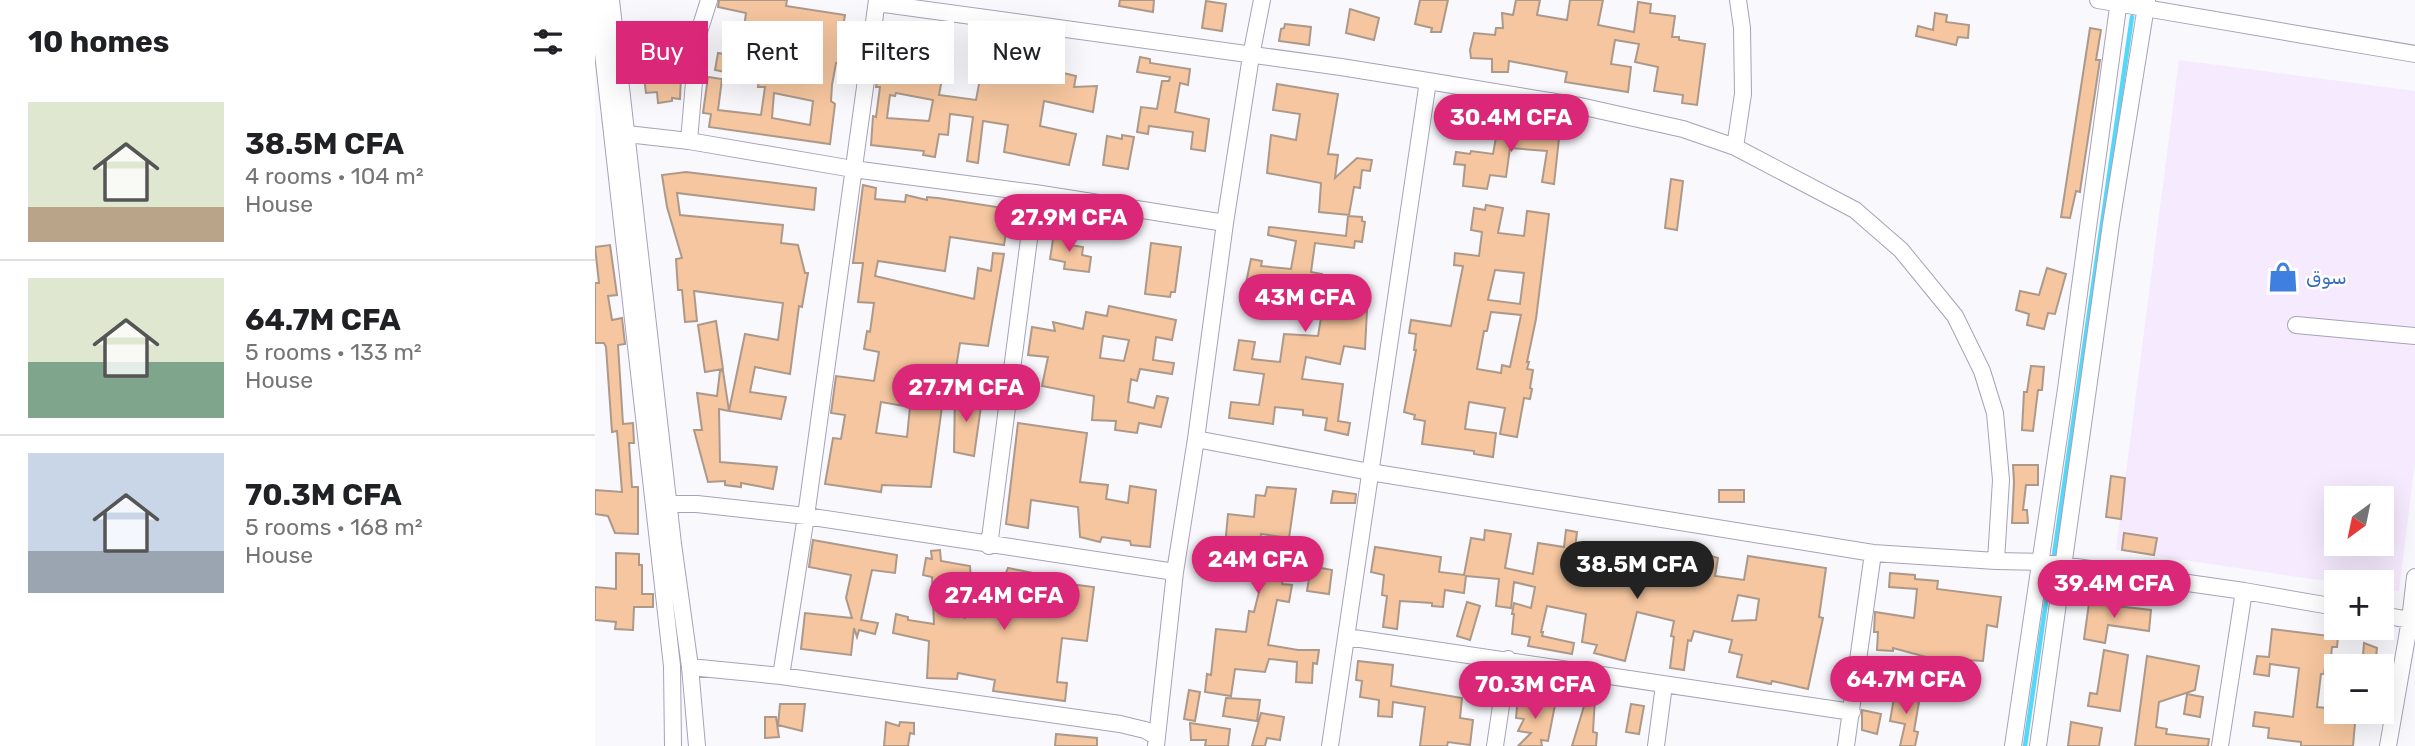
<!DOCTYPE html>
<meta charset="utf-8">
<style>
:root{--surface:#fff;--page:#f6f6f6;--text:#202124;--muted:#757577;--line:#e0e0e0;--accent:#db2777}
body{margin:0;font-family:Rubik,Cairo,sans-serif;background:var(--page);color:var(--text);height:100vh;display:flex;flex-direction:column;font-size:26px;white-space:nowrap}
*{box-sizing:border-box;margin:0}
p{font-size:23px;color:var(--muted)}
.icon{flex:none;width:38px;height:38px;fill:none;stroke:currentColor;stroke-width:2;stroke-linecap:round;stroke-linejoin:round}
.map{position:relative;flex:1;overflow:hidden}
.details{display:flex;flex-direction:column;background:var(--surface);width:595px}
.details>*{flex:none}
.top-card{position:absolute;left:21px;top:21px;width:665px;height:63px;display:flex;gap:14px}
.needle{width:46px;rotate:213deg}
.buttons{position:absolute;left:1729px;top:486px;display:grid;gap:14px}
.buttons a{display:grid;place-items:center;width:70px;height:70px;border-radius:0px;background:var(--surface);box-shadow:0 7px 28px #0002;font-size:35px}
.price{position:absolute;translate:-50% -60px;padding:0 16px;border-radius:24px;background:var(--accent);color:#fff;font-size:23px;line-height:46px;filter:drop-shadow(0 2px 4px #0008)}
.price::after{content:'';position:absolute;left:50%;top:42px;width:21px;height:16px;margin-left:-10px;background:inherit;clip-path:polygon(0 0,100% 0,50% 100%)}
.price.on{background:#222;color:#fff}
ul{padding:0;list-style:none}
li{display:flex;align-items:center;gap:21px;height:175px;padding:0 28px}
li+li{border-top:2px solid var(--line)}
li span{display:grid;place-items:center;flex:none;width:196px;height:140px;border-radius:0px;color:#555}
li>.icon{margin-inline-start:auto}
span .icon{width:84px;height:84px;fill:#fffc;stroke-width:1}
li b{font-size:30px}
h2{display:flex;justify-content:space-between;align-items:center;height:84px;padding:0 28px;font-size:30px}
.tag{padding:0 24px;border-radius:0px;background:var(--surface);box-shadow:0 7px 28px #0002;font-size:24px;line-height:63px}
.tag.on{background:var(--accent);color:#fff}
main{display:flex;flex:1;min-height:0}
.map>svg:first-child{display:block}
.commercial{fill:#f5eafe;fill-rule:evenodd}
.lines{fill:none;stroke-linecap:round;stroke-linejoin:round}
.stream{stroke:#53d8fa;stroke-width:4.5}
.building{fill:#f5c69f;stroke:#ac998a;stroke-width:2;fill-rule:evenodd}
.minor-casing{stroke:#a7a2b8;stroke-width:18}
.minor{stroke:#fff;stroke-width:16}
.labels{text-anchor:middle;stroke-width:5;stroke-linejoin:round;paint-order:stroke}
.shop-label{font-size:19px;fill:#366cbe;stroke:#fff;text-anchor:start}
</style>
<main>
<section class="details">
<h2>10 homes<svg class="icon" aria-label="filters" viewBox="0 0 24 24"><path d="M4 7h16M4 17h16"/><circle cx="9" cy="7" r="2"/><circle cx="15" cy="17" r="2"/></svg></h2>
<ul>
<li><span style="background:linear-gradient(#dfe7d0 75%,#b9a48a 0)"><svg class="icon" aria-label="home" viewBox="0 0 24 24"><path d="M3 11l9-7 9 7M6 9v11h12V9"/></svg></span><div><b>38.5M CFA</b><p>4 rooms · 104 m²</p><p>House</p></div></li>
<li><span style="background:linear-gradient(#dfe7d0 60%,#7fa58c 0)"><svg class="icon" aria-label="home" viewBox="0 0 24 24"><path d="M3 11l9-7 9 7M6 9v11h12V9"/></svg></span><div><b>64.7M CFA</b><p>5 rooms · 133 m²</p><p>House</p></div></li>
<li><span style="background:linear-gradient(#c9d6e8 70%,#9aa5b1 0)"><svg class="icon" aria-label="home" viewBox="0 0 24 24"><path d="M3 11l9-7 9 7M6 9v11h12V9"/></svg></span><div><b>70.3M CFA</b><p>5 rooms · 168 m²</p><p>House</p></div></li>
</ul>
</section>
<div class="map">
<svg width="1820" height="746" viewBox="0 0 1820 746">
<rect width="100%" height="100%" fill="#f9f8fd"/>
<path class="commercial" d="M1584,60L1820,91V463L1804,591L1787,589V583H1744L1521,550ZM1741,499H1787V544H1741Z"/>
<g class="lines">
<path class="stream" d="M1459,555L1537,17
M1430,746L1453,588"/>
</g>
<path class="building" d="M124,0H192L191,6L250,15L245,45V63H241L237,85L236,101L240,104L235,144L114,127L116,114L108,113L113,77L127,79L123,110L166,115L170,87H163L164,79L120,70L123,53L145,57L151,13L123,7ZM179,93L218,101L215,125L177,118Z
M525,0H559L558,12L524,6Z
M825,0H853L846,32H836L837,28L820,24Z
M921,0H945L942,15L972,20L975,0H1008L1003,25L1039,32L1043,2L1056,4L1055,13L1080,16L1077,37H1084V40L1110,44L1102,105L1087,103L1088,95L1059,91L1063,67L1040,62L1044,44L1020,40L1016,64L1036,67L1033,92L970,82L972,72L914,61L913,72H897V59L876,58L875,50L879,33L900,35L901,28H908L907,13L918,15Z
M611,1L631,4L627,31L607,28Z
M755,9L784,18L779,40L751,33Z
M1340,13L1352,15L1351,22L1374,25L1373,38L1363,37L1361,45L1321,36L1323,26L1338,30Z
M690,24L716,27L714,45L684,41L686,29L689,28Z
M1495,28L1506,30L1501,60H1505L1486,184L1485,192L1481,191L1475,218L1466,217Z
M295,30L305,31L303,48L351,57L344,95L381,100L390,53L407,56L409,41L423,43L420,61L448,64L447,68L481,76L479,87L502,86L498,112L449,101L445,126L481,134L474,165L409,152L413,125L388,121L383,163L372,161L378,117L355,114L353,135L344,134L340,157L328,155L329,151L276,145L278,116L281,117L285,87H281L286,52L291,53ZM301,93L338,100L334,121L292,118L295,95L300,96Z
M73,57L74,73L86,76L85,99L77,98V101L63,103L62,92L51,93L48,69L56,68L55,59Z
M545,57L555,59V63L595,69L593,85L585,83L580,112L614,119L610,151L596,149L598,132L554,126L553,134L542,132L546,107L562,109L567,81H574L575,77L542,72Z
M682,84L743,94L733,154L743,155L740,178L762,158L777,160L775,171L767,170L765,188L759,187L754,215L724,212L726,183L672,173L676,135L701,140L705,114L678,110Z
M927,115L943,118L941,126L965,129L959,184L947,182L952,151L915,148L911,177L895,175L892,189L868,186L870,165L859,164L861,152L875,154L876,151L898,154L902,132L923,134Z
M527,135L539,137L533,169L508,165L512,136L527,139Z
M91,172L221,188L219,210L82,193L85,215L188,225L186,243L203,245L210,273H213L207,307L204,306L195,374L160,367L155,392L191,397L186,419L134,411L150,334L183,340L188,303L99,291L102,321L90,322L87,290H83L81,259L87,258L72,207L67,175Z
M1076,179L1088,181L1082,230L1070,228Z
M268,185L281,188L280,199L310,202L311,195L332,200V197L343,198L415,209L409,245L355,237L350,271L283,261L280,276L379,299L383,268L396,271L398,253L409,254L393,346L365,343L357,393L349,392L336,487L287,485L286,492L230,484L238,438L246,439L250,415L236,413L241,376L279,381L284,352L269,349L272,331L275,332L279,303L263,302L268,263H258ZM286,402L315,407L312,437L281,433Z
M891,205L908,208L903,233L929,236L932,211L954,214L941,319L932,362H934L932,369L938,370L935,388L937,389L935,399L929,398L922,437L905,434L910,408L874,402L870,429L901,433L898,457L879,454V451L827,444L830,421L819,419L820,415L809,412L821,350H819L821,334L814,333L816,320L856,326L868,266L859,265L860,253L884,256L887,232L876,230L879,208L890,210ZM900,270L929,273L925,304L893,300ZM896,312L926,315L915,367L907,365L906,373L882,369L889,331H892Z
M753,216L767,217V221L770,222L767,242L760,241L759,248L720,243L716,272L727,274L726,281L745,283V288L757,290L755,307L772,310L770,349L749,346L745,364L711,357L707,379L748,384L743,421L755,423L753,435L730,430L732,418L708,415V410L680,407L678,424L634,418L636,402L664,405L669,374L639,370L644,340L660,342L657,359L685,362L689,334L723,336L727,312L725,311V306L699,303V290L651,283L656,259L667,261L666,266L696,269L701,241L673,235L674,227L751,236Z
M459,233L476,236L475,245L488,247L487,255L496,257L494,272L469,269L470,262L455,259Z
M556,243L586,247L580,292H576L575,297L550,294Z
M15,245L22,295L13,296L17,320L27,318L30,344L23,345L28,424L38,423L39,443H34L37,487H43V534L20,533L13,516L0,514V490L27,492L22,431L17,432L11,347L9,343H0V283H4L0,247Z
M1452,268L1471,274L1460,314L1453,313L1449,329L1432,325L1434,314L1421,310L1425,291L1444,295Z
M514,306L581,320L577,340L561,337L558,360L579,363L577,374L545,369L542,381L536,379L533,402L559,408L562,396L573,398L566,427L544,423L542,433L520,430L521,421L497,420L499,396L447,386L453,357L433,355L437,327L460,331L458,322L488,329L491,312L512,316ZM508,336L534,340L529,361L505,358Z
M121,321L128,369L110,372L103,325Z
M1436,366L1449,367L1447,390H1443L1438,431L1427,430L1429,392H1432Z
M125,371H128L134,411L124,409L125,462L182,467L178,489L146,483V487L130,485V481L113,482L99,430H107L102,393L122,396Z
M360,393L387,399L379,456L359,452Z
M423,423L492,433L485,482L513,485L511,499L533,503L535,486L561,490L555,547L536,545L535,541L507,537L505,542L485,537L483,507L436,500L433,528L411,524Z
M1418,465H1443V485H1431L1428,510H1432L1433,523H1417L1419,482Z
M1516,476L1530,478L1526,519L1511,517Z
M672,487L701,489L694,538L666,534L664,559L690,564L687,584L697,585L694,602L682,600L673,645L703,650H724L722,664L718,663L717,683L701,682L702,662L674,659L670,672L640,669L636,696L610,692L612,674L616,675L621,629L651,632L654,611L659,612L667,580L662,579L663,571L628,568L633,514L659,517L661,495L670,496Z
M1124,490H1149V502H1124Z
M738,491L761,494L760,503H736Z
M890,530L916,534L910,568L938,574L943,543L969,547L971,530L982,532L980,549L1009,555L1004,578L1039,582L1046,549L1067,554L1069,543L1123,558L1120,576L1149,580L1153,556L1231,568L1224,617L1228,618L1213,689L1177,681L1176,684L1142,677L1147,655L1134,652L1137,640L1099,631L1096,641L1093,640L1089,670L1075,668L1079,637L1076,636L1079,621L1042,612L1030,661L999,653L1002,645L987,642L991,614L952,606L946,632H948L947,636L979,643L977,654L933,646L935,637L917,634L919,614H917L919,603L936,608L940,587L919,582L916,608L901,606L904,579L871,576L869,593L850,590L848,607L837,606V603L805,601L802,629L788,627L792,596L787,595L789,575L776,572L780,547L846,557L844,572L869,575L876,538L889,540ZM1143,595L1164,599L1161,620L1137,621Z
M1529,533L1562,538L1559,555L1527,550Z
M218,540L302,555L300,573L277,570L266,620L283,623L280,634L264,630L262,637L259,628L256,655L206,649L210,613L257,618L251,598L256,575L214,567Z
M345,550L346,561L375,566L376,582L348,578L351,612L370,618L371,612H375L372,596L384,595V612L409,611L412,579L409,578L413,568L443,574V580L499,587L492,641L467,638L462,682L472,683L470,701L398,691L400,680L363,673L362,679L332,678L334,641L298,633L301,614L313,617V620L339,624L337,577L328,575L331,558L337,559L336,551Z
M21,553L44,554V565H47V594H58V607H39L38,630L20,629L21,622L0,620V587L21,589Z
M716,566L737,570L734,594L712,591Z
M1295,573L1320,575V579L1343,581L1342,589L1406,597L1402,627L1392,625L1388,661L1335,658L1298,648V651L1282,650L1283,632H1279L1280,612L1319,618L1322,589L1294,587Z
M872,602L885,606L875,640L862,636Z
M1494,603L1556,610L1554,631L1513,625L1510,643L1489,639Z
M1677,629L1743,637L1742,647H1737L1735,669L1730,668L1729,674H1726L1722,707L1741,709V712H1761L1758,746H1706V742L1673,738L1674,728L1658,726L1660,712L1698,717L1704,668L1675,664L1674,676L1659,674L1662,656L1674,657Z
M1769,643L1782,648L1780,667H1767Z
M1509,650L1533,655L1525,711L1493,706L1495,693L1502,694Z
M1552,656L1604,666L1600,690L1564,702L1561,727L1572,729L1571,734L1614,739L1613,746H1540Z
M763,661L798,665L796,686L867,698L865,718L878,720L875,745L853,742L852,746H825L830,707L798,702L797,717L783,716L784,700L765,697L767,681L761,680Z
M1334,682L1355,683L1354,696L1333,695Z
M594,690L605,692L600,721L589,719Z
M1300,692L1325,696L1319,731L1323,732L1320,746H1305L1310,724L1295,721Z
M1592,694L1608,697L1605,717L1589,714Z
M923,697L960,705L953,741L946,740L947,746H923L936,733L923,731L929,719L921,718Z
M1000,697L998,732L1002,733L1001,746H977L990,703Z
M631,698L665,700L662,721L628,716Z
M185,704H210L207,731L183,725Z
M1036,704L1049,706L1044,734L1031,732Z
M1267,710L1286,714L1282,734L1267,730Z
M666,713L689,717L685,740L672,738L670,746H657Z
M170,717H181L184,737L170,738Z
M291,722L304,726L305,722L319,723V734L315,733L313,746H289Z
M1476,722L1507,728L1504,746H1473Z
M595,723L635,729L633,746H610L611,740H596Z
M461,734L502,738V746H460Z"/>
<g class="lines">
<g class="minor-casing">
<path id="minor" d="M2,0L77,666L78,746
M16,0L78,544L95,667L102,746
M1503,0L1820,54
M282,3L746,67L833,81L735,746
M833,81L985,106L1088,129L1140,147L1260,210L1306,250L1360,316L1387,371L1400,413L1406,480L1401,561
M32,134L94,141L258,169L440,193L630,223
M94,141L103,35L114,0
M1140,147L1148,94L1147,28L1143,0
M1701,325L1820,336
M601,439L775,472L1278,553L1401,561L1446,562L1649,591
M66,504H102L211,516L580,572
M394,546L440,193
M1787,615L1820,621
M752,637L1257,712
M95,667L186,676L525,724L550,730L562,737
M186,676L211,516L282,0
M561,746L580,572L601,439L630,223L656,56L667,0
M900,746L913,659
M1061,746L1069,685
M1251,746L1278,553
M1418,746L1471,389L1524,0
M1443,746L1516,224L1552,0
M1625,746L1649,591L1741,607
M1793,746L1815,620L1820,577"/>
</g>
<use href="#minor" class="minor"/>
</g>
<defs>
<g id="shop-bare" transform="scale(2.415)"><path d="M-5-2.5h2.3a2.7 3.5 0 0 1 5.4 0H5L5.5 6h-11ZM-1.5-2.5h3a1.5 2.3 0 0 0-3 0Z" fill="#3f7fe0" stroke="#fff" stroke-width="2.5" paint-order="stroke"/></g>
</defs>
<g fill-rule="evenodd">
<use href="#shop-bare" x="1688" y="277"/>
</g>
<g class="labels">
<g class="shop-label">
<text x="1711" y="284">سوق</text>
</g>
</g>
</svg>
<div class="buttons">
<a><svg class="needle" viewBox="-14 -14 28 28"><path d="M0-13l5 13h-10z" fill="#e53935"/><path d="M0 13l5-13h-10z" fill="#757577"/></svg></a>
<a>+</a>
<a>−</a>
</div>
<b class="price" style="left:916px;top:154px">30.4M CFA</b>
<b class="price" style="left:474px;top:254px">27.9M CFA</b>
<b class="price" style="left:710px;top:334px">43M CFA</b>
<b class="price" style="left:371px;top:424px">27.7M CFA</b>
<b class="price" style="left:663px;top:596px">24M CFA</b>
<b class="price on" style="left:1042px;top:601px">38.5M CFA</b>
<b class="price" style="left:1519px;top:620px">39.4M CFA</b>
<b class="price" style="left:409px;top:632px">27.4M CFA</b>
<b class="price" style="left:1311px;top:716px">64.7M CFA</b>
<b class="price" style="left:940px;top:721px">70.3M CFA</b>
<div class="top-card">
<a class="tag on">Buy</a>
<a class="tag">Rent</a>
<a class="tag">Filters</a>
<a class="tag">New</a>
</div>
</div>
</main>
